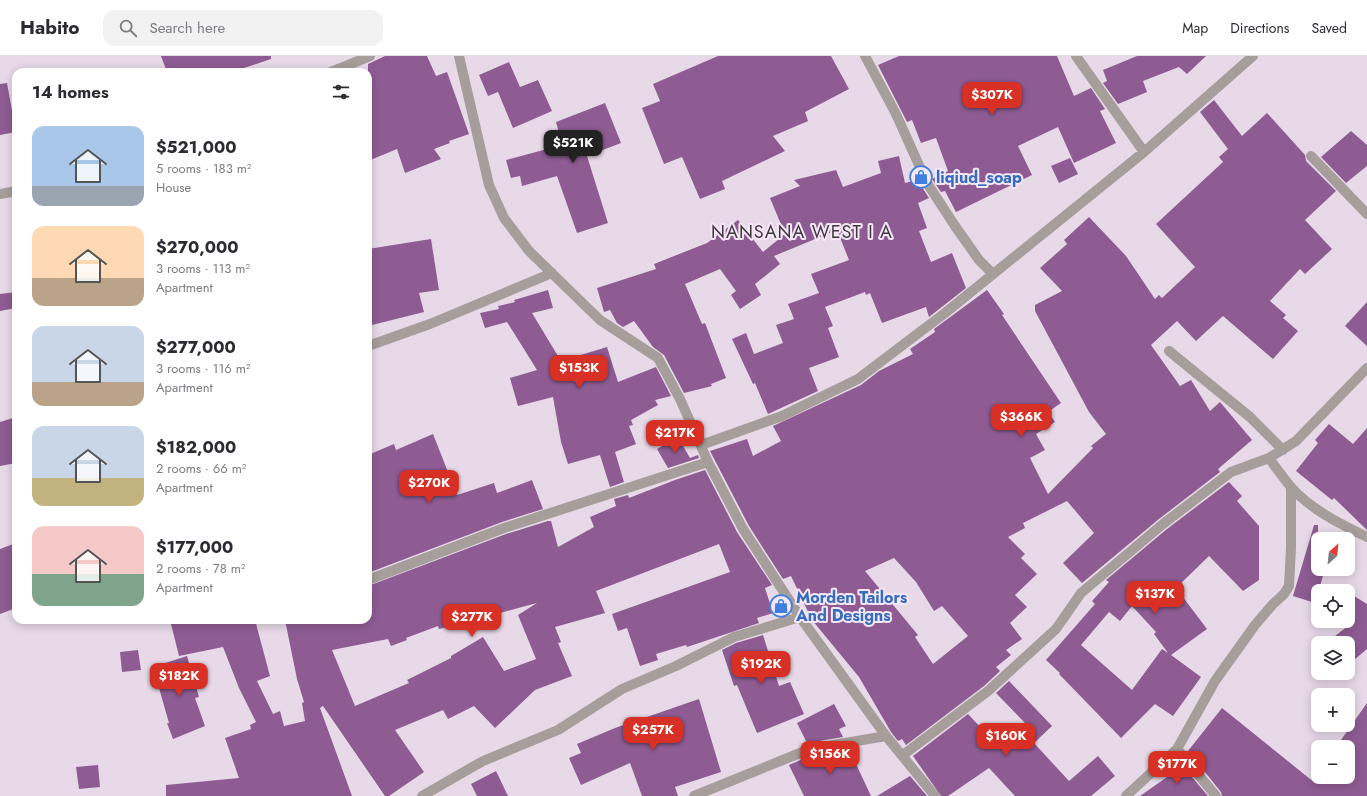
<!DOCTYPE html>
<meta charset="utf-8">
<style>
:root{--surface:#fff;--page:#f2f2f3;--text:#2b2b33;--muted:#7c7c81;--line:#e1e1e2;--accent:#d93025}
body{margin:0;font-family:Jost,sans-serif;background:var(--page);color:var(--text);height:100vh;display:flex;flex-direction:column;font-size:15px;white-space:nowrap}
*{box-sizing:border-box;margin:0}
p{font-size:13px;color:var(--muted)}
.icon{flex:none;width:22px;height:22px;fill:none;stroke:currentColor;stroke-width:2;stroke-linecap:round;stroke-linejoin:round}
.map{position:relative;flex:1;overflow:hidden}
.details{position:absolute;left:12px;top:12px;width:360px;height:556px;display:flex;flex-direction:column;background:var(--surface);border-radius:12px;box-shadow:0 2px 10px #0003}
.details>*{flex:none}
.needle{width:26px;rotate:27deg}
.buttons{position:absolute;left:1311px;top:476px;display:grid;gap:8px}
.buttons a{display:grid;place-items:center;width:44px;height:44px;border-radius:8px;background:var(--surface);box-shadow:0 2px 10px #0003;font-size:20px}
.price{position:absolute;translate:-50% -34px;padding:0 9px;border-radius:8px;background:var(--accent);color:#fff;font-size:13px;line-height:26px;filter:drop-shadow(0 1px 2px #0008)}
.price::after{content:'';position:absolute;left:50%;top:24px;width:12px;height:9px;margin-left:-6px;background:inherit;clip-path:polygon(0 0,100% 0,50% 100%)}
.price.active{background:#222;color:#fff}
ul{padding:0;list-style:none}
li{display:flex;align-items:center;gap:12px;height:100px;padding:0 20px}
li span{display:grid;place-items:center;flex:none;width:112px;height:80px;border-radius:12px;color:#555}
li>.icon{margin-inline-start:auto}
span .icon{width:48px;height:48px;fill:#fffc;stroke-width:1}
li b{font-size:17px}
h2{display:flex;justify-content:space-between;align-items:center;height:48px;padding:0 20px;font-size:17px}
header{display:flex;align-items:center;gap:24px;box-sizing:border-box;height:56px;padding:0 20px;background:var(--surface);border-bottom:1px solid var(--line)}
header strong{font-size:19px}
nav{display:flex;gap:22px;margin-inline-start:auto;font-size:14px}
.search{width:280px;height:36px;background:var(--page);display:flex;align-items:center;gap:10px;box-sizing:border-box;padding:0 14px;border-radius:12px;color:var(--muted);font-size:15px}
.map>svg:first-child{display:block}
.building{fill:#8e5c93;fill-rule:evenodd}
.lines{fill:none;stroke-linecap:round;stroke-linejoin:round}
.minor{stroke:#a69e9a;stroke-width:10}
.labels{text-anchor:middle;stroke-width:4;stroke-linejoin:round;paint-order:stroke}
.shop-label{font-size:16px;font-weight:bold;fill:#366cbe;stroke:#f5e7f6;text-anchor:start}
.quarter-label{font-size:18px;letter-spacing:1px;fill:#3f393f;stroke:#f5e7f6}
</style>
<header>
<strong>Habito</strong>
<div class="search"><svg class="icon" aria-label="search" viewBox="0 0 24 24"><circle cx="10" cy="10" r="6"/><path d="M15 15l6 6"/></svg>Search here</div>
<nav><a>Map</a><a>Directions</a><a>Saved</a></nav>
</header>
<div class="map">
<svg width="1367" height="740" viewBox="0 0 1367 740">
<rect width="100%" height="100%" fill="#e7d9e8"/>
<path class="building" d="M161,0H271V3L232,16H167Z
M385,0H427L436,20L447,16L469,78L449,85L450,87L434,93L441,103L405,117L397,93L368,105V8Z
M718,0H831L849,33L805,56L808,65L773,80L785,95L722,125L725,133L700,143L682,101L664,108L642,52L660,45L653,28Z
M899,0H1057L1074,40L1091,32L1105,53L1100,55L1116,87L1074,107L1058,71L1018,90L1032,119L956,156L945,135L941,136L932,123L948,115L936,82L921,87L912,64L907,66L878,9Z
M1137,0H1206L1187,18L1179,11L1143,25L1147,36L1118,48L1103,27L1107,25L1103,14Z
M509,6L520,31L538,24L552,55L513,72L498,36L488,40L479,19Z
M7,27L16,76L0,79V28Z
M1214,44L1242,80L1267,57L1305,99L1306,105L1336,135L1305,164L1332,193L1305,218L1300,213L1270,245L1286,259L1283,262L1298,275L1273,303L1223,260L1196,285L1177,265L1151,289L1180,330L1191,324L1210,355L1220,346L1252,384L1218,413L1220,416L1159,463L1082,527L1063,507L1094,477L1067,445L1023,467L1025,472L1008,481L1025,498L1021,502L1037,518L1015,539L1027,551L1010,567L1022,583L1006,594L1011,599L996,611L1000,615L984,630L906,689L902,683L898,685L891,676L859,621L812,564L791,520L783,523L749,470L710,395L747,383L753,400L781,385L773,370L861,329L879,315L913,298L910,293L935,276L934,273L987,234L1004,258L1002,259L1061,347L1048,356L1055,366L1036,378L1045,394L1030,402L1048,438L1093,392L1091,390L1106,378L1089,356L1035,255V249L1062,235L1040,212L1067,188L1064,184L1089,161L1126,200L1155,243L1159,239L1162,242L1195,211L1156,168L1223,106L1219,101L1228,93L1200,56ZM894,502L916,526L934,555L942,550L968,580L933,608L915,581L918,579L865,515Z
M605,47L621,87L587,100L608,167L577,177L557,120L522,130L520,120L511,122L506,104L562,89L556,66Z
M1351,75L1367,89V110L1346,127L1321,101Z
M899,100L905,127L913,125L915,131L920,128L929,142L918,147L927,172L919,175L931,206L952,197L966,232L929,261L926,251L882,267L870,237L866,239L865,236L825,251L833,270L828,272L839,301L809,312L818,335L768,358L755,327L753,328L732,283L746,277L754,298L783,287L776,269L794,263L788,248L819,237L811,218L849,204L837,174L774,200L780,208L755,228L761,239L740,253L731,239L736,235L720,213L685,228L702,268L705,267L726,322L711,328L712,330L684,337L664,299L653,291L634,265L623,271L617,267L610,254L604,256L597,232L656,213L654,208L707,187L738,164L763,196L785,178L770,142L800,130L794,124L836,114L843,131L881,117L878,105Z
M1070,102L1078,118L1059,127L1051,110Z
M431,183L439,234L419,237L424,256L368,270V193Z
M548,234L553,252L532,257L561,305L607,291L618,326L656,311L671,340L655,344L658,349L631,364L633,369L629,370L636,388L615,396L624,426L610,431L600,399L568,408L561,386L553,341L518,350L510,322L537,314L507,266L485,272L480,257L499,253L498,250L515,246L514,244Z
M16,236V252L0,255V238Z
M1367,246V290L1345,270Z
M16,361V407L0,410V366Z
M1329,368L1353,388L1367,372V474L1334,442L1332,444L1296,415L1318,387L1315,384Z
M433,378L457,439L494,427L497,437L532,424L543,453L502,466L368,517V399L394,388L396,394Z
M678,381L690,402L698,399L699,402L668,412L657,393Z
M705,414L737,476L772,529L765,532L773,557L757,562L759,567L687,591L686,589L656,598L658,604L640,610L627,572L618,575L612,558L730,516L719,488L596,535L605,557L555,571L561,586L558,587L572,620L535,634L495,672L474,650L448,663L443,654L395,674L424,716L389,740H385L323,650L320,652L352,740H166V729L239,722L225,682L251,673L250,669L256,666L239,632L223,591L179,600L170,564H255L270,620L257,625L273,658L280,655L284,670L305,665L302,647L304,646L297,623L285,564H368V530L506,478L548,465H551L558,491L594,471L590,461L616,450L614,443L628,439L629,442L675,424ZM537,547L518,559L536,603L504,615L483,581L451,600V602L407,624L409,627L355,650L332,594L388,583L391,590L407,584L406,582L438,570L439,573Z
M1229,426L1242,440L1237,445L1259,470V524L1243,535L1209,500L1176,532L1207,573L1171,599L1201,621L1173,660L1155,648L1121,682L1059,618L1060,617L1046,604L1095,548L1092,545L1109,526L1106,524L1167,473ZM1132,550L1156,576L1154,578L1168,597L1162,593L1132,634L1081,589L1109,556L1120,565Z
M1314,469H1318V513H1325L1315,547L1293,540Z
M16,487V552L0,558V493Z
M1354,540L1367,548V593L1348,609V587H1326L1348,570V550Z
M763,579L779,630L790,626L804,658L757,677L737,629L734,630L722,594L736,587Z
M138,594L141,614L122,616L120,596Z
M187,600L199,641L195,642L205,670L173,683L167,667H169L153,611Z
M1009,625L1052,670L1034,687L1069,725L1098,700L1115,720L1091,740H1015L989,712L948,740H941L913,700L968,658L999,691L1025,667L996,637Z
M699,643L721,716L675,731L678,740H642L630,707L581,729L569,702L581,697L577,688L615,672Z
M1367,647V740H1222L1221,736L1192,700H1193L1188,695L1222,652L1315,727L1319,721H1348V691H1336Z
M834,648L846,670L839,673L843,681L807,687L797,667Z
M849,693L871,740H804L789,709L812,699Z
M1181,708L1208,740H1140L1170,719L1168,716Z
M98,709L100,731L79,733L76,711Z
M496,715L508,740H477L471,728Z
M910,720L927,740H877Z"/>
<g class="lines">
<path class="minor" d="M459,0L489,129L504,162L529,195L600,264L658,302L680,343L708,406L743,473L800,561L886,680L935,740
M865,0L896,58L927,127L955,170L979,204L993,218
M1076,0L1144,96
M331,16L370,0
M1311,100L1367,158
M0,138L16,135
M368,290L430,268L552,217
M1169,295L1250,361L1283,394
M701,389L782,360L858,323L945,257L1144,96L1253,0
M1269,402C1276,412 1283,421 1290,430C1310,453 1340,468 1367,481
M368,524L504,472L708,406
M1177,693L1216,740
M903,699L988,635L1056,573L1081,537L1163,468L1231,416L1269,402L1296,385L1367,312
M422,740L483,705L558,674L622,633L676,610L734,581L800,561
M694,740L810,693L886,680
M1126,740L1177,693L1215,625L1255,569L1273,548L1284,538L1289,530L1291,492V431"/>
</g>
<defs>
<g id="shop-ring" transform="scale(1.15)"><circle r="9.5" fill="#f5e7f6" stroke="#3f7fe0" stroke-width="1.5"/><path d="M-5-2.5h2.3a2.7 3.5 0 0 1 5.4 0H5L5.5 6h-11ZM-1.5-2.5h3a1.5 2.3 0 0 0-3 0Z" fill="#3f7fe0"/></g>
</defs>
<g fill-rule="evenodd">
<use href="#shop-ring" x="921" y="121"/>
<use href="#shop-ring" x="781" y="550"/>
</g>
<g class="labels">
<g class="shop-label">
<text x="936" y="127">liqiud_soap</text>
<text x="796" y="547">Morden Tailors<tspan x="796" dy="18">And Designs</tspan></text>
</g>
<g class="quarter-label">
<text x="802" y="182">NANSANA WEST I A</text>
</g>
</g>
</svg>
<div class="buttons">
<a><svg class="needle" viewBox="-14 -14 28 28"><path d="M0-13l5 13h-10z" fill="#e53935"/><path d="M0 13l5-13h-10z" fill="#7c7c81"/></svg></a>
<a><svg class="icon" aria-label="locate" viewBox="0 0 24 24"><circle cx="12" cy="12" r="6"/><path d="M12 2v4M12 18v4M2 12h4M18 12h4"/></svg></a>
<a><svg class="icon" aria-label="layers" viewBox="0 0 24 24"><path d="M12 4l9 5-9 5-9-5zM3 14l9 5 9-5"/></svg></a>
<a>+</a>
<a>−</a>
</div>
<b class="price" style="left:992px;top:60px">$307K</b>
<b class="price active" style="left:573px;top:108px">$521K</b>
<b class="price" style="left:579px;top:333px">$153K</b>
<b class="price" style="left:1021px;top:382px">$366K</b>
<b class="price" style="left:675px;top:398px">$217K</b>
<b class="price" style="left:429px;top:448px">$270K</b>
<b class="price" style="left:1155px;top:559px">$137K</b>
<b class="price" style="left:472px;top:582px">$277K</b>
<b class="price" style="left:761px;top:629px">$192K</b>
<b class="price" style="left:179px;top:641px">$182K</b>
<b class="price" style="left:653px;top:695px">$257K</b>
<b class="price" style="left:1006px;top:701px">$160K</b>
<b class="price" style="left:830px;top:719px">$156K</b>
<b class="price" style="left:1177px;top:729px">$177K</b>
<section class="details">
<h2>14 homes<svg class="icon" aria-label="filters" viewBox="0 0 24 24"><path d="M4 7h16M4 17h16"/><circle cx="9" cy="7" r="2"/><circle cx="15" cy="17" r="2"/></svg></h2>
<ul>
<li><span style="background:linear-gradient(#a9c7e8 75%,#9aa5b1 0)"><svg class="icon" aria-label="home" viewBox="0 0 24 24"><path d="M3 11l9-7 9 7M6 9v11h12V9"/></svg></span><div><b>$521,000</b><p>5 rooms · 183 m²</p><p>House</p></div></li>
<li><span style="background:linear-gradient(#ffd9b3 65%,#b9a48a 0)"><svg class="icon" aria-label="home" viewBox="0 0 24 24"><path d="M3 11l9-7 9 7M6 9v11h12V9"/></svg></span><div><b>$270,000</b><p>3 rooms · 113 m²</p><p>Apartment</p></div></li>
<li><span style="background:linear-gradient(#c9d6e8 70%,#b9a48a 0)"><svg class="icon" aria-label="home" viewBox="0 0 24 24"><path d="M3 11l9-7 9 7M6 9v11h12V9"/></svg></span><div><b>$277,000</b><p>3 rooms · 116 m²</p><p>Apartment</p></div></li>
<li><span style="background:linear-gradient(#c9d6e8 65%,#c2b280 0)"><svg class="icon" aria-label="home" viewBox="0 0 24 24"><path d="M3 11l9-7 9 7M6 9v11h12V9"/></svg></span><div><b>$182,000</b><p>2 rooms · 66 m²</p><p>Apartment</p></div></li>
<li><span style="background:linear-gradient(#f6c9c9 60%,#7fa58c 0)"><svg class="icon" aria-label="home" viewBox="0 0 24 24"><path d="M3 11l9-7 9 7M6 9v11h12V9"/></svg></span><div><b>$177,000</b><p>2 rooms · 78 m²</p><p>Apartment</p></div></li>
</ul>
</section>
</div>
